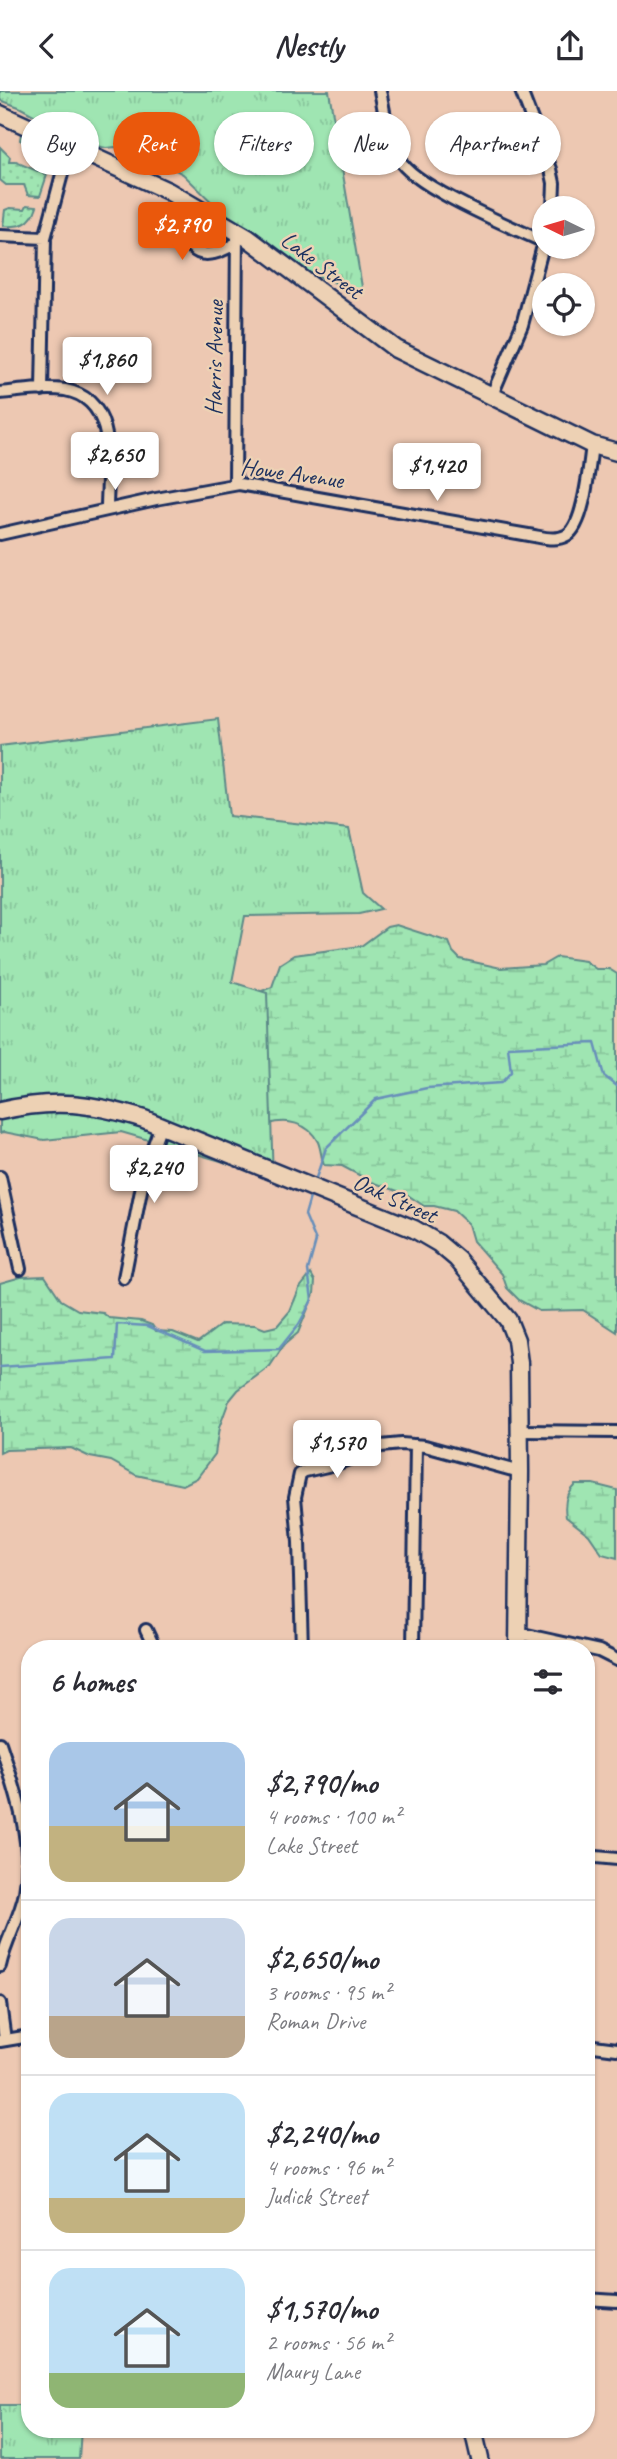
<!DOCTYPE html>
<meta charset="utf-8">
<style>
:root{--surface:#fff;--page:#f2f2f3;--text:#2b2b33;--muted:#7c7c81;--line:#e1e1e2;--accent:#ea580c}
body{margin:0;font-family:Caveat,sans-serif;background:var(--page);color:var(--text);height:100vh;display:flex;flex-direction:column;font-size:26px;white-space:nowrap}
*{box-sizing:border-box;margin:0}
p{font-size:23px;color:var(--muted)}
.icon{flex:none;width:38px;height:38px;fill:none;stroke:currentColor;stroke-width:2;stroke-linecap:round;stroke-linejoin:round}
.map{position:relative;flex:1;overflow:hidden}
.sheet{position:absolute;left:21px;top:1549px;width:574px;height:798px;display:flex;flex-direction:column;background:var(--surface);border-radius:28px;box-shadow:0 2px 5px #0004}
.sheet>*{flex:none}
.guide{position:absolute;left:21px;top:21px;width:576px;height:63px;display:flex;gap:14px}
.needle{width:46px;rotate:275deg}
.controls{position:absolute;left:532px;top:105px;display:grid;gap:14px}
.controls a{display:grid;place-items:center;width:63px;height:63px;border-radius:50%;background:var(--surface);box-shadow:0 2px 5px #0004;font-size:35px}
.price{position:absolute;translate:-50% -60px;padding:0 16px;border-radius:7px;background:#fff;color:#222;font-size:23px;line-height:46px;filter:drop-shadow(0 2px 4px #0008)}
.price::after{content:'';position:absolute;left:50%;top:42px;width:21px;height:16px;margin-left:-10px;background:inherit;clip-path:polygon(0 0,100% 0,50% 100%)}
.price.current{background:var(--accent);color:#fff}
ul{padding:0;list-style:none}
li{display:flex;align-items:center;gap:21px;height:175px;padding:0 28px}
li+li{border-top:2px solid var(--line)}
li span{display:grid;place-items:center;flex:none;width:196px;height:140px;border-radius:21px;color:#555}
li>.icon{margin-inline-start:auto}
span .icon{width:84px;height:84px;fill:#fffc;stroke-width:1}
li b{font-size:30px}
h2{display:flex;justify-content:space-between;align-items:center;height:84px;padding:0 28px;font-size:30px}
.chip{padding:0 24px;border-radius:32px;background:var(--surface);box-shadow:0 2px 5px #0004;font-size:24px;line-height:63px}
.chip.current{background:var(--accent);color:#fff}
header{display:flex;justify-content:space-between;align-items:center;height:91px;padding:0 28px;background:var(--surface);font-size:32px;font-weight:800}
.map>svg:first-child{display:block}
.grass{fill:url(#grass-dots);stroke:#5d8a88;stroke-width:2}
.wetland{fill:url(#wetland-marsh);stroke:#5d8a88;stroke-width:2}
.park{fill:url(#park-tufts);stroke:#5d8a88;stroke-width:2}
.lines{fill:none;stroke-linecap:round;stroke-linejoin:round}
.stream{stroke:#688fba;stroke-width:2.5}
.street-casing{stroke:#1b2f5e;stroke-width:16}
.secondary-casing{stroke:#1b2f5e;stroke-width:21}
.street{stroke:#edd1b4;stroke-width:10}
.secondary{stroke:#edd1b4;stroke-width:16}
.labels{text-anchor:middle;stroke-width:5;stroke-linejoin:round;paint-order:stroke}
.street-label{font-size:24px;fill:#1b2f5e;stroke:#edd1b4}
</style>
<header><svg class="icon" aria-label="back" viewBox="0 0 24 24"><path d="M15 5l-7 7 7 7"/></svg>Nestly<svg class="icon" aria-label="share" viewBox="0 0 24 24"><path d="M12 15V3M7 8l5-5 5 5M5 13v7h14v-7"/></svg></header>
<div class="map">
<svg width="617" height="2368" viewBox="0 0 617 2368">
<defs>
<pattern id="grass-dots" width="8" height="8" patternUnits="userSpaceOnUse" patternTransform="scale(1.75)"><rect width="8" height="8" fill="#9fe5b2"/><path d="M2 2h.1M6 6h.1" fill="none" stroke="#88c59c" stroke-width="1.8" stroke-linecap="round"/></pattern>
<pattern id="wetland-marsh" width="20" height="14" patternUnits="userSpaceOnUse" patternTransform="scale(1.75)"><rect width="20" height="14" fill="#9fe5b2"/><path d="M1 5h8M5 5V1M11 12h8M15 12V8" fill="none" stroke="#88c59c"/></pattern>
<pattern id="park-tufts" width="24" height="20" patternUnits="userSpaceOnUse" patternTransform="scale(1.75)"><rect width="24" height="20" fill="#9fe5b2"/><path d="M3 7l-1-3M5 7V3M7 7l1-3M15 17l-1-3M17 17v-4M19 17l1-3" fill="none" stroke="#88c59c"/></pattern>
</defs>
<rect width="100%" height="100%" fill="#edc8b2"/>
<filter id="ink" filterUnits="userSpaceOnUse"><feTurbulence type="fractalNoise" baseFrequency=".0143" numOctaves="2"/><feDisplacementMap in="SourceGraphic" scale="14" xChannelSelector="R" yChannelSelector="G"/><feConvolveMatrix kernelMatrix="1 2 1 2 8 2 1 2 1" color-interpolation-filters="sRGB"/></filter>
<g filter="url(#ink)">
<path class="grass" d="M25,41L50,56L53,64L48,81L35,76L41,61L20,49L21,43Z
M0,56L10,66L9,71H16L47,84L40,105L28,104L24,94H6L0,89Z
M27,114L37,115C31,134 21,136 3,135L5,119L10,117L25,118Z"/>
<path class="wetland" d="M396,834L449,851L453,861L460,868L501,877L543,874L557,866L585,870L596,878H609L617,883V1241L583,1219L539,1220L519,1209L507,1197L502,1183L473,1150L468,1133L454,1120L434,1115H424L406,1103L372,1091L342,1075L324,1074C321,1067 321,1058 318,1051C308,1031 286,1028 268,1033L236,910L272,896L280,873L294,864L361,855L387,836Z
M311,1183L315,1190L314,1203L298,1242L284,1254L270,1275L238,1299L229,1310L219,1337L215,1363L197,1387L183,1394L136,1384L111,1370L90,1366L71,1357L6,1359L0,1362V1192L21,1186L45,1185L61,1209L78,1219L103,1222L109,1227L141,1230L152,1234L156,1240L173,1241L198,1251L222,1233L255,1234L265,1238L277,1235L290,1220L299,1198Z
M575,1393H593L617,1399V1467L602,1463L589,1444L566,1426C564,1414 566,1401 575,1393Z"/>
<path class="park" d="M0,0H329L363,202L306,181L227,126L183,83L150,65L136,64L116,56L106,57L87,53L19,16L0,9Z
M218,628L229,725L349,738L363,802L381,818L359,823L245,825L232,891L267,902L273,1089L221,1070L121,1041L44,1049L4,1041L0,1042V655Z
M30,2243V2338H81L79,2368H0V2314H23Z"/>
<g class="lines">
<path class="stream" d="M315,1090L326,1057L376,1008L427,997L501,992L511,981L508,956L595,952L604,985L617,995
M0,1276L115,1268L117,1233L148,1235L205,1260L279,1258L299,1233L312,1209L308,1179L316,1150L305,1124L311,1103"/>
<g class="street-casing">
<path id="street" d="M380,0C385,22 387,49 399,68C414,96 512,136 544,151L522,234L491,306
M521,0L551,78L554,92L553,117
M175,105C183,143 187,183 236,152
M0,145L45,147
M42,299L45,147L70,53
M0,302C20,300 44,296 65,299C120,309 107,378 107,418
M235,393L237,140
M0,443L156,408L239,393L534,445C545,447 557,450 567,444C585,433 589,374 592,354
M0,1086L20,1178
M124,1187L145,1079L161,1034
M520,1340L617,1341
M146,1539L155,1558
M518,1542L599,1560L617,1569
M302,1558L299,1451L295,1406L300,1383L305,1380L336,1373L381,1355L401,1353L425,1355L520,1381
M413,1558L416,1354
M0,1652C16,1700 34,1752 25,1802C20,1828 5,1850 0,1875
M586,1765L617,1768
M0,1912L5,1949
M0,1950L30,1945
M586,1954L617,1958
M586,2208L617,2210"/>
</g>
<g class="secondary-casing">
<path id="secondary" d="M0,23L168,100L248,147L396,258L592,354L617,361
M0,1020C55,1007 91,1012 144,1028L414,1138L438,1152L457,1168L508,1229L516,1249L519,1272L520,1381L518,1558
M473,2338L480,2368"/>
</g>
<use href="#street" class="street"/>
<use href="#secondary" class="secondary"/>
</g>
</g>
<g class="labels">
<g class="street-label">
<text transform="translate(322 174) rotate(37)" y="8">Lake Street</text>
<text transform="translate(214 267) rotate(-89)" y="8">Harris Avenue</text>
<text transform="translate(292 382) rotate(8)" y="8">Howe Avenue</text>
<text transform="translate(395 1107) rotate(24)" y="8">Oak Street</text>
</g>
</g>
</svg>
<div class="controls">
<a><svg class="needle" viewBox="-14 -14 28 28"><path d="M0-13l5 13h-10z" fill="#e53935"/><path d="M0 13l5-13h-10z" fill="#7c7c81"/></svg></a>
<a><svg class="icon" aria-label="locate" viewBox="0 0 24 24"><circle cx="12" cy="12" r="6"/><path d="M12 2v4M12 18v4M2 12h4M18 12h4"/></svg></a>
</div>
<b class="price current" style="left:182px;top:171px">$2,790</b>
<b class="price" style="left:107px;top:306px">$1,860</b>
<b class="price" style="left:115px;top:401px">$2,650</b>
<b class="price" style="left:437px;top:412px">$1,420</b>
<b class="price" style="left:154px;top:1114px">$2,240</b>
<b class="price" style="left:337px;top:1389px">$1,570</b>
<div class="guide">
<a class="chip">Buy</a>
<a class="chip current">Rent</a>
<a class="chip">Filters</a>
<a class="chip">New</a>
<a class="chip">Apartment</a>
</div>
<section class="sheet">
<h2>6 homes<svg class="icon" aria-label="filters" viewBox="0 0 24 24"><path d="M4 7h16M4 17h16"/><circle cx="9" cy="7" r="2"/><circle cx="15" cy="17" r="2"/></svg></h2>
<ul>
<li><span style="background:linear-gradient(#a9c7e8 60%,#c2b280 0)"><svg class="icon" aria-label="home" viewBox="0 0 24 24"><path d="M3 11l9-7 9 7M6 9v11h12V9"/></svg></span><div><b>$2,790/mo</b><p>4 rooms · 100 m²</p><p>Lake Street</p></div></li>
<li><span style="background:linear-gradient(#c9d6e8 70%,#b9a48a 0)"><svg class="icon" aria-label="home" viewBox="0 0 24 24"><path d="M3 11l9-7 9 7M6 9v11h12V9"/></svg></span><div><b>$2,650/mo</b><p>3 rooms · 95 m²</p><p>Roman Drive</p></div></li>
<li><span style="background:linear-gradient(#bfe0f5 75%,#c2b280 0)"><svg class="icon" aria-label="home" viewBox="0 0 24 24"><path d="M3 11l9-7 9 7M6 9v11h12V9"/></svg></span><div><b>$2,240/mo</b><p>4 rooms · 96 m²</p><p>Judick Street</p></div></li>
<li><span style="background:linear-gradient(#bfe0f5 75%,#8fb573 0)"><svg class="icon" aria-label="home" viewBox="0 0 24 24"><path d="M3 11l9-7 9 7M6 9v11h12V9"/></svg></span><div><b>$1,570/mo</b><p>2 rooms · 56 m²</p><p>Maury Lane</p></div></li>
</ul>
</section>
</div>
